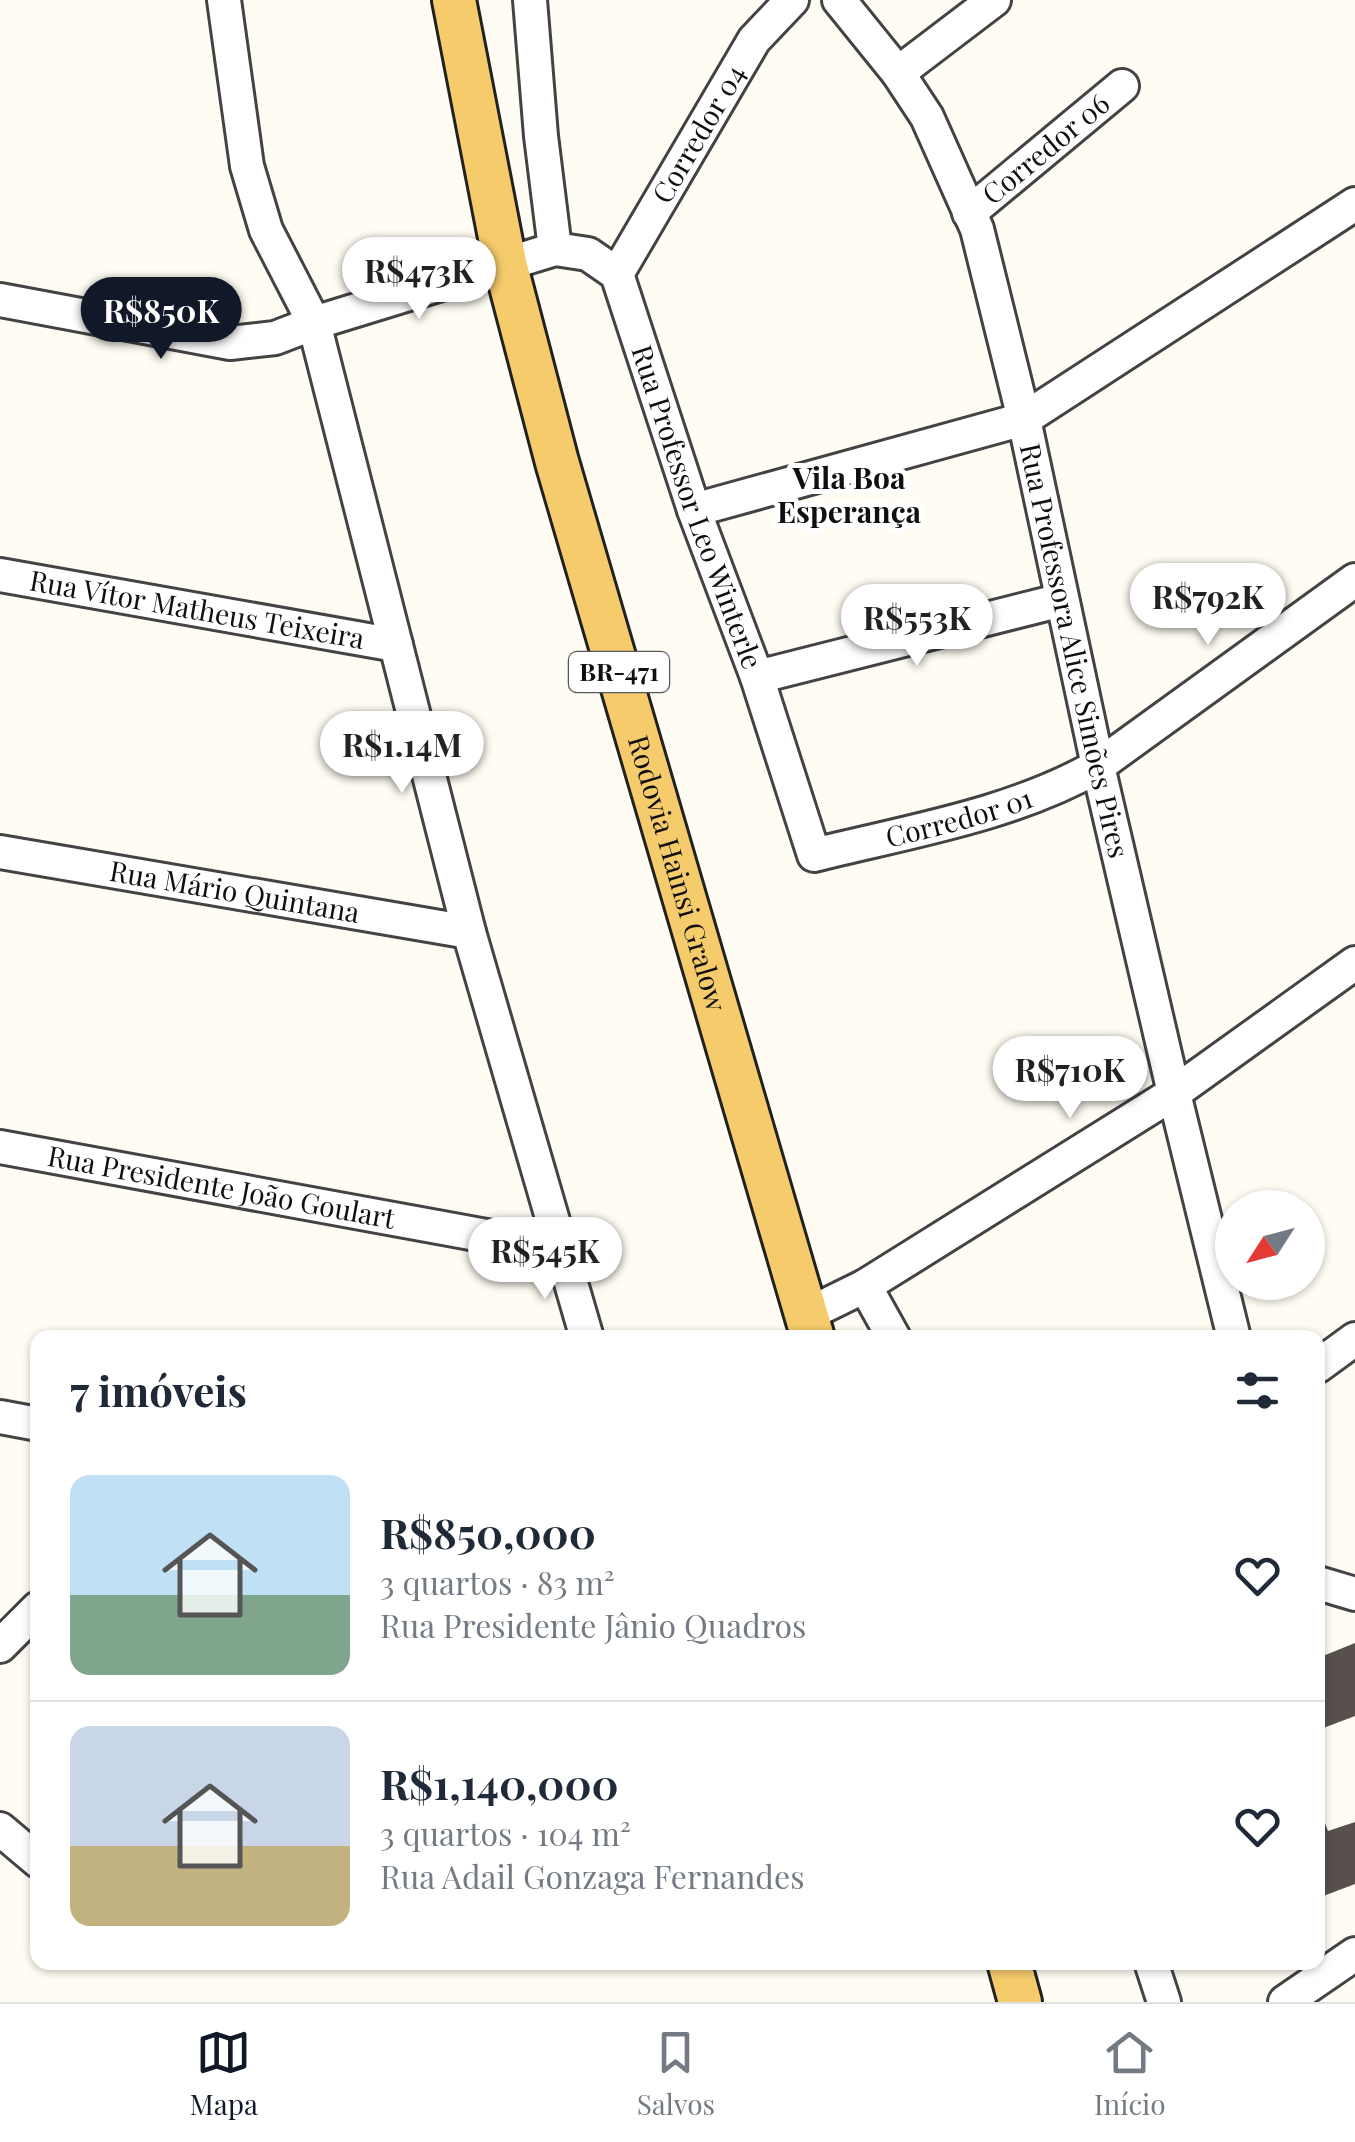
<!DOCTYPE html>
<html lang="pt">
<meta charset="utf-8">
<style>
:root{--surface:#fff;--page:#f2f2f3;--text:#1f2937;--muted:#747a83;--line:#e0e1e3;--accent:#111827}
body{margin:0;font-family:"Playfair Display",serif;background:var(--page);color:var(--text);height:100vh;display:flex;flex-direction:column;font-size:38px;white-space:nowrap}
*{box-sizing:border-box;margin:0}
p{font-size:32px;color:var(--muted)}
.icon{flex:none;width:55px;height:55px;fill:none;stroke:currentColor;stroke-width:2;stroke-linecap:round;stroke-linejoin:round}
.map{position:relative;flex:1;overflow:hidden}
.sheet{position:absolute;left:30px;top:1330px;width:1295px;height:640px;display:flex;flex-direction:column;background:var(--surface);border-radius:20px;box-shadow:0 2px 8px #0004}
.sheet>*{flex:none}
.needle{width:65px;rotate:234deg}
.fabs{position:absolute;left:1215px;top:1190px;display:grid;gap:20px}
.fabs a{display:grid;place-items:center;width:110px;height:110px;border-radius:50%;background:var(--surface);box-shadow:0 2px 8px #0004;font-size:50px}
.price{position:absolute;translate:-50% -85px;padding:0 22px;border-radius:35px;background:#fff;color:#222;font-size:32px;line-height:65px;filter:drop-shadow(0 2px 5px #0008)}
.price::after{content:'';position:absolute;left:50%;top:60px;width:30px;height:22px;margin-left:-15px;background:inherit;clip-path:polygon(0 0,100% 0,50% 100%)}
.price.current{background:var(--accent);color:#fff}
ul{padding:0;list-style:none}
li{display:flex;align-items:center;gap:30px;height:250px;padding:0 40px}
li+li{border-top:2px solid var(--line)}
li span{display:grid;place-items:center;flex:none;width:280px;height:200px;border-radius:20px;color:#555}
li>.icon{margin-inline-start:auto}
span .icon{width:120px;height:120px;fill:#fffc;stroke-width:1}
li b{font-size:42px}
h2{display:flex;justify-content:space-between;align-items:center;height:120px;padding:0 40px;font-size:42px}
.menu{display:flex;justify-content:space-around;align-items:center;height:140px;border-top:2px solid var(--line);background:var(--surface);font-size:28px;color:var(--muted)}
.menu a{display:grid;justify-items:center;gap:5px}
.menu .current{color:var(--accent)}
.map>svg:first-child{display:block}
.building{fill:#58504c}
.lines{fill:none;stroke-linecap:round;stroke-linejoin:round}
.minor-casing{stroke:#434343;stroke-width:38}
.major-casing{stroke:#212121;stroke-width:48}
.minor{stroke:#fff;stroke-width:32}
.major{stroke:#f5cb6c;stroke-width:42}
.labels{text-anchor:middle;stroke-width:10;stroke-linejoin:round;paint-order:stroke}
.shield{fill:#fff;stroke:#585858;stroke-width:2.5}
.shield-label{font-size:25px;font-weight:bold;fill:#101010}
.street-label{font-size:28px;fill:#101010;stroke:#fff}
.neighbourhood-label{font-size:30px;font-weight:bold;fill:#101010;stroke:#fff}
</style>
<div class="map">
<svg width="1355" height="2002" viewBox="0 0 1355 2002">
<rect width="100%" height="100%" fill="#fffcf3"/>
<path class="building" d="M1355,1643V1716L1318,1730V1658Z
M1318,1804L1328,1831L1355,1822V1884L1318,1898Z"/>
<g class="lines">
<g class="minor-casing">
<g id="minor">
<path d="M224,0L247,166L266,230L314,323L469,932L587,1338"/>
<path d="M530,0L541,136L555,249"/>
<path id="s1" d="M839,0L898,73L927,117L977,229L1024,419L1098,766L1174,1093L1234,1338"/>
<path d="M898,73L994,0"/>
<path id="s2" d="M969,213L1122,86"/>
<path id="s3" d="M617,274L754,40L792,0"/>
<path id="s4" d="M0,300L230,343L275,338L314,323L555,249L588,254L617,274L694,510L757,677L814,855C910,831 1012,815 1098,766L1355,580"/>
<path d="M694,510L1024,419L1355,204"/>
<path id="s5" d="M0,575L396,645"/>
<path d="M757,677L1062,600"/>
<path id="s6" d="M0,852L469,932"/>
<path id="s7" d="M0,1147L563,1250"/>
<path d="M865,1286L894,1338"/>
<path d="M806,1315L865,1286L1174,1093L1355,963"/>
<path d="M1318,1366L1355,1339"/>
<path d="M0,1417L38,1424"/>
<path d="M1318,1583L1355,1594"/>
<path d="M0,1646L38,1608"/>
<path d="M0,1829L38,1861"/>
<path d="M1151,1962L1164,2002"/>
<path d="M1285,2002L1355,1954"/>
</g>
</g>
<g class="major-casing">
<g id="major">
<path id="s8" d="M454,0L505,263L557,462L813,1338"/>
<path d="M1009,1962L1020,2002"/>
</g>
</g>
<use href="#minor" class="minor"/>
<use href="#major" class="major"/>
</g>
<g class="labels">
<rect class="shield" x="569" y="652" width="100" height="40" rx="8"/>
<g class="shield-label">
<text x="619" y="681">BR-471</text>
</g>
<g class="street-label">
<text dy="10" stroke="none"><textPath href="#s3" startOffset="162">Corredor 04</textPath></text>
<text dy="10" stroke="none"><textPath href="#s2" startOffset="100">Corredor 06</textPath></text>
<text dy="10" stroke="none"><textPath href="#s4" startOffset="888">Rua Professor Leo Winterle</textPath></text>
<text dy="10" stroke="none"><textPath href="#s5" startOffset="200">Rua Vítor Matheus Teixeira</textPath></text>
<text dy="10" stroke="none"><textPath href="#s1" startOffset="702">Rua Professora Alice Simões Pires</textPath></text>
<text dy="10" stroke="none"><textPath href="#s4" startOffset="1405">Corredor 01</textPath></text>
<text dy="10" stroke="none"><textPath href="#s8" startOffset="902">Rodovia Hainsi Gralow</textPath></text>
<text dy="10" stroke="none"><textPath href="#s6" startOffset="238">Rua Mário Quintana</textPath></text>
<text dy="10" stroke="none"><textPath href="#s7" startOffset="225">Rua Presidente João Goulart</textPath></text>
</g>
<g class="neighbourhood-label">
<text x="849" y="489">Vila Boa<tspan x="849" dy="34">Esperança</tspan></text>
</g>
</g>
</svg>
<div class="fabs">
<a><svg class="needle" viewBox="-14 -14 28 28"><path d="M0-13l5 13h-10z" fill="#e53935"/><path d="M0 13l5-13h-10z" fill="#747a83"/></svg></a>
</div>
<b class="price" style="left:419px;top:322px">R$473K</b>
<b class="price current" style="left:161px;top:362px">R$850K</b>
<b class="price" style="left:1208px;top:648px">R$792K</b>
<b class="price" style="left:917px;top:669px">R$553K</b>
<b class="price" style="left:402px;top:796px">R$1.14M</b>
<b class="price" style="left:1070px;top:1121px">R$710K</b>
<b class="price" style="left:545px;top:1302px">R$545K</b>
<section class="sheet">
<h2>7 imóveis<svg class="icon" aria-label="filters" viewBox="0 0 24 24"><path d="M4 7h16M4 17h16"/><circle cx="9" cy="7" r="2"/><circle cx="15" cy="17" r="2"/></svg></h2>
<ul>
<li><span style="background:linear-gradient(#bfe0f5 60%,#7fa58c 0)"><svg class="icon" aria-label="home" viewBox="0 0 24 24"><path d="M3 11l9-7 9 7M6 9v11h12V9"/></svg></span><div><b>R$850,000</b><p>3 quartos · 83 m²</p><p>Rua Presidente Jânio Quadros</p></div><svg class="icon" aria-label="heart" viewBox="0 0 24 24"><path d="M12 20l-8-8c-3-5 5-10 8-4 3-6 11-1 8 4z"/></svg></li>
<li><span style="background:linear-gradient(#c9d6e8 60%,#c2b280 0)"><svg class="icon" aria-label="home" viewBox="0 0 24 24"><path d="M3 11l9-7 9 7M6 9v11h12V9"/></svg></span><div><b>R$1,140,000</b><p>3 quartos · 104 m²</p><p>Rua Adail Gonzaga Fernandes</p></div><svg class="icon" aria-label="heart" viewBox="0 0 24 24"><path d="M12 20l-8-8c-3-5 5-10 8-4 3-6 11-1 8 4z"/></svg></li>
</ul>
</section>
</div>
<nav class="menu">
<a class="current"><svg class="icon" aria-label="map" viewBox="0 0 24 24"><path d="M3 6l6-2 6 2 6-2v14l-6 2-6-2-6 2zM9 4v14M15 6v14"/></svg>Mapa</a>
<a><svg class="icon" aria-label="saved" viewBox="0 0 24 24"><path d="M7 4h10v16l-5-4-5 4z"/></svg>Salvos</a>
<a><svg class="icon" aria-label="home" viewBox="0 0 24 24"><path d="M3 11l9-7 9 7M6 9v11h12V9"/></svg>Início</a>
</nav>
